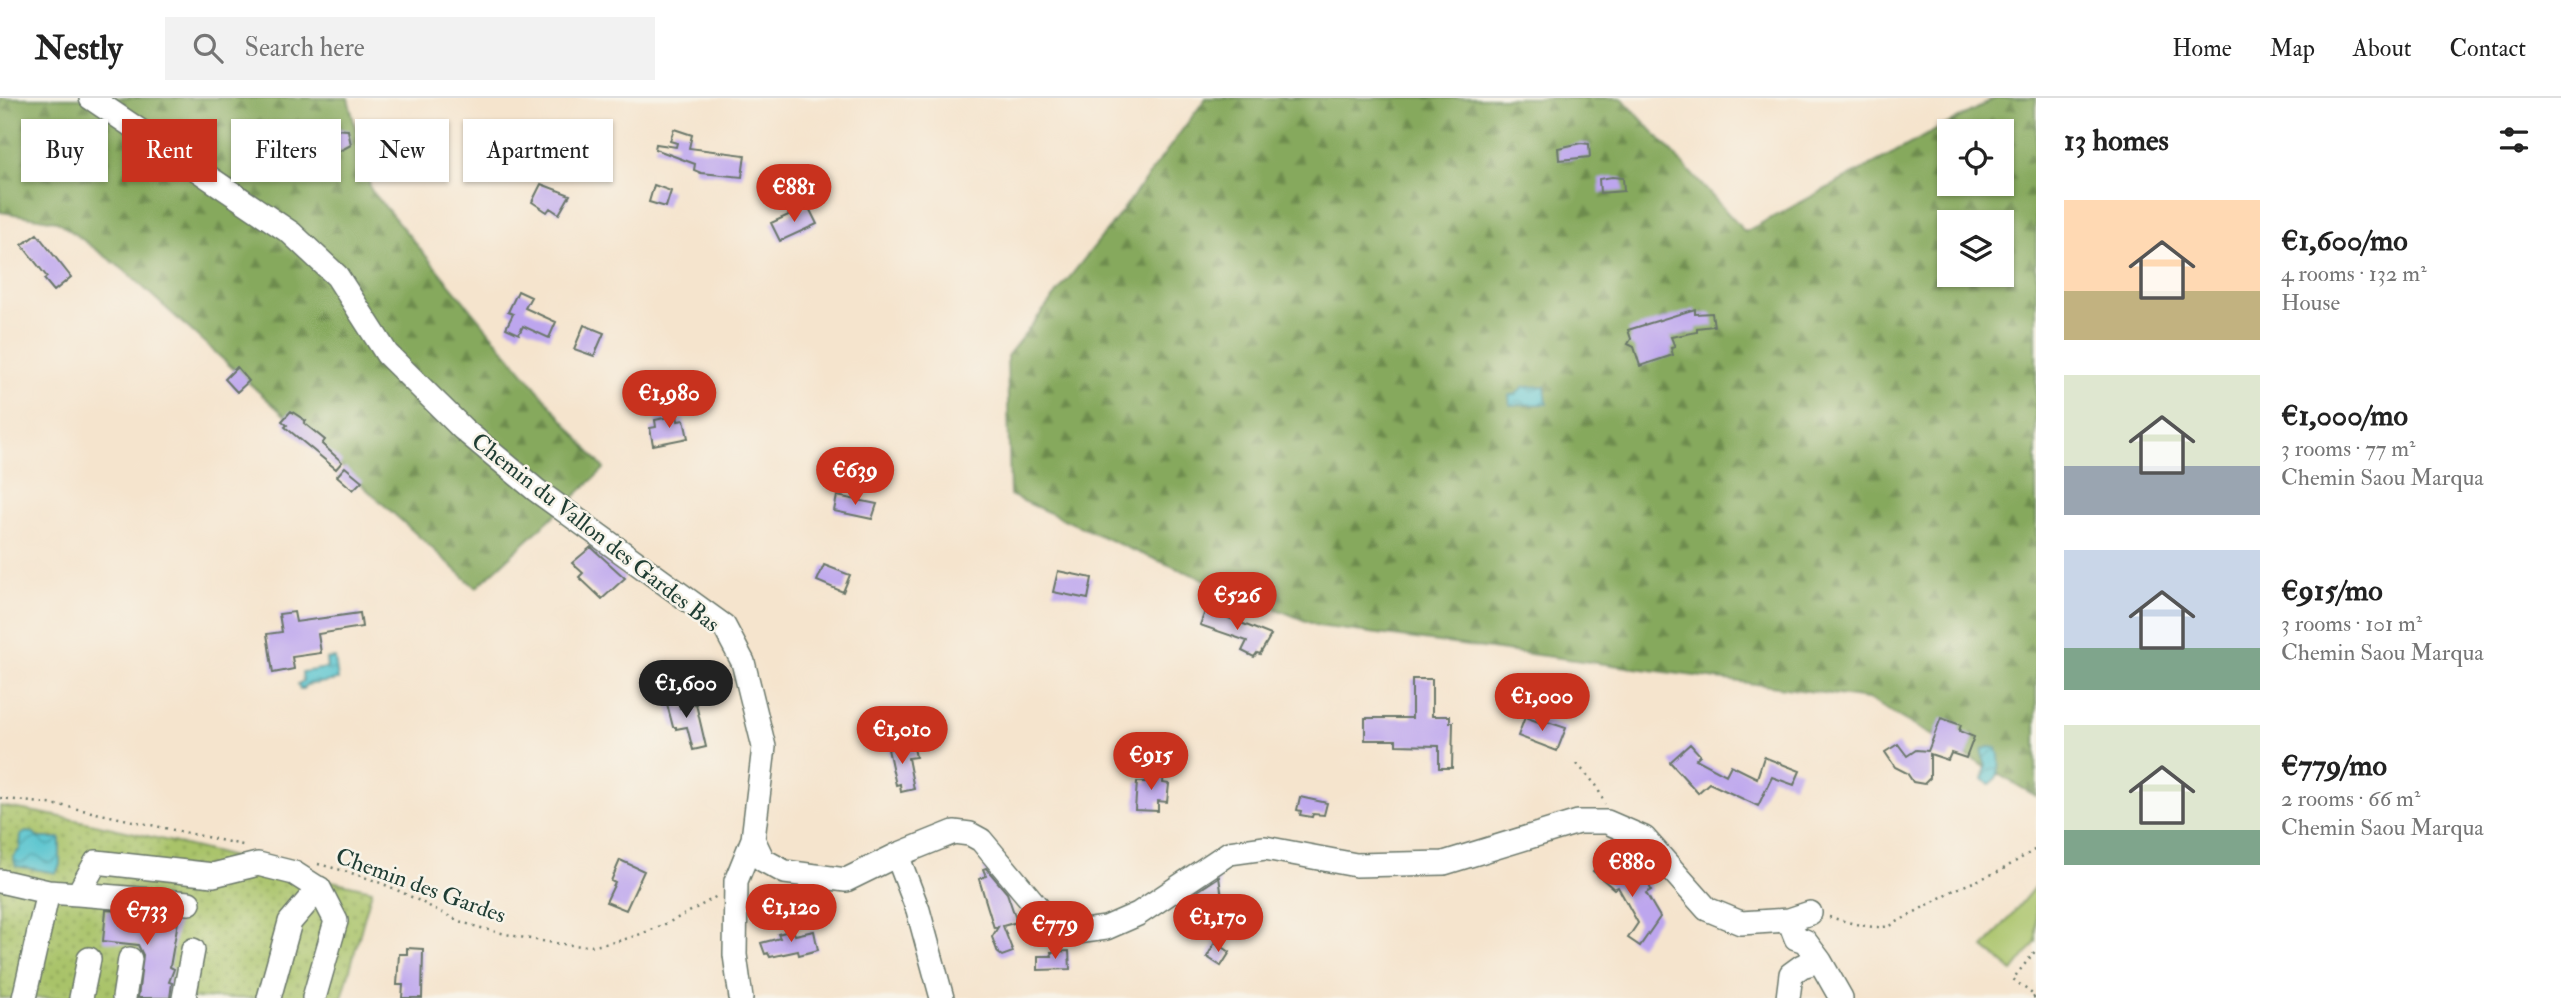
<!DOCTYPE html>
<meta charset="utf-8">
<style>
:root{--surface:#fff;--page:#f2f2f2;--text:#222;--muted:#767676;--line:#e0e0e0;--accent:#c8321e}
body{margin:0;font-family:"IM FELL Double Pica",serif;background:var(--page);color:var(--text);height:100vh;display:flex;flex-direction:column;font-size:26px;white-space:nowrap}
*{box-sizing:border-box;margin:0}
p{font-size:23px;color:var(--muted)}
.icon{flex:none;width:38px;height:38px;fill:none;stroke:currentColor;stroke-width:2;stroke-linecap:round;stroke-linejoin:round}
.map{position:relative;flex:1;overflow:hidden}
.details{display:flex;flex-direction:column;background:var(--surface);width:525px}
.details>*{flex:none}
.guide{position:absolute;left:21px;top:21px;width:665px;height:63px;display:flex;gap:14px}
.tools{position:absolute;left:1937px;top:21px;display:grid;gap:14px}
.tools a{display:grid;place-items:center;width:77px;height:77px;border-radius:0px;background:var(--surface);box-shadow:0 2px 5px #0004;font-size:35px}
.price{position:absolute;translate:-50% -60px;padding:0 16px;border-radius:24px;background:var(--accent);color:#fff;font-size:23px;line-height:46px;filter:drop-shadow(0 2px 4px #0008)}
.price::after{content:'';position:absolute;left:50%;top:42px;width:21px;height:16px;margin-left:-10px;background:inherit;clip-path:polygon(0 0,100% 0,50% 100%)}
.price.active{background:#222;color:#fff}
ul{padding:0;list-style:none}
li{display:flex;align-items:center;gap:21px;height:175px;padding:0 28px}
li span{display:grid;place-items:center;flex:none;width:196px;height:140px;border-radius:0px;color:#555}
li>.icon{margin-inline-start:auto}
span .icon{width:84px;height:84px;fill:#fffc;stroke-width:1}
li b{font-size:30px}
h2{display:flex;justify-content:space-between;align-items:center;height:84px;padding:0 28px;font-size:30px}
.chip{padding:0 24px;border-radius:0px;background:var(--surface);box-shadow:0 2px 5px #0004;font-size:24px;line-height:63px}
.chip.active{background:var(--accent);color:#fff}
header{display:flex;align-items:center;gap:42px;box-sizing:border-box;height:98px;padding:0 35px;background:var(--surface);border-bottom:2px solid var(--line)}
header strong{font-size:33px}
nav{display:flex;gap:38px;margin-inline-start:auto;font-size:24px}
.search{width:490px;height:63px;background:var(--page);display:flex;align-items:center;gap:18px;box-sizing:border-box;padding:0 24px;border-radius:0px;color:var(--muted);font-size:26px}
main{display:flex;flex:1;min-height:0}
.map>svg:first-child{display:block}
.grass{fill:url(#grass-dots);stroke:#64804e;stroke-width:2}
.forest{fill:url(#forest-firs);stroke:#527348;stroke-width:2;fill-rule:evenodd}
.pitch{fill:#a9c369;stroke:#64804e;stroke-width:2}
.water{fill:url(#water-waves);stroke:#3c8082;stroke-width:2}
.building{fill:#bda6ee}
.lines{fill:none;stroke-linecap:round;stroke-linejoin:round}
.minor-casing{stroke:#6a776a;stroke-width:26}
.path{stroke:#6a776a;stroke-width:2.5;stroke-dasharray:2 5;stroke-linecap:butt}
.minor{stroke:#fff;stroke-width:23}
.labels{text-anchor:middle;stroke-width:5;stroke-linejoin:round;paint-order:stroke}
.street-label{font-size:23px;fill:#1f3d34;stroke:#f7f3e8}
</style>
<header>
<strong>Nestly</strong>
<div class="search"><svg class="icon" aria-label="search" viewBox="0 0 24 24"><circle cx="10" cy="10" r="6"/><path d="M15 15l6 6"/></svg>Search here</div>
<nav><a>Home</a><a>Map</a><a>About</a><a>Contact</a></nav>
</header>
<main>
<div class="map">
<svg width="2036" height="900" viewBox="0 0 2036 900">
<defs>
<pattern id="grass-dots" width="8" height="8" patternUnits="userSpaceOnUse" patternTransform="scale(1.75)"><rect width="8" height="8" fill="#a9c369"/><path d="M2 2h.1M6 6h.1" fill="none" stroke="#89a057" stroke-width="1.8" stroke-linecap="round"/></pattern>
<pattern id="forest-firs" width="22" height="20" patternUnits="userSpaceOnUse" patternTransform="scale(1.75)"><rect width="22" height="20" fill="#86a95d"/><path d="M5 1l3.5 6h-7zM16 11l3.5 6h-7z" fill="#6d8b4e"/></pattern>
<pattern id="water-waves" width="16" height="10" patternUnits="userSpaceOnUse" patternTransform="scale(1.75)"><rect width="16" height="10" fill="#58c4cf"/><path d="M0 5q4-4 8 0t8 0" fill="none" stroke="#48a0a9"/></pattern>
</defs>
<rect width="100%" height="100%" fill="#f7f3e8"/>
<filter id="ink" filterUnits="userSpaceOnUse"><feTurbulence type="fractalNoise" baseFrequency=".0143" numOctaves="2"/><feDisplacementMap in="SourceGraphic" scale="14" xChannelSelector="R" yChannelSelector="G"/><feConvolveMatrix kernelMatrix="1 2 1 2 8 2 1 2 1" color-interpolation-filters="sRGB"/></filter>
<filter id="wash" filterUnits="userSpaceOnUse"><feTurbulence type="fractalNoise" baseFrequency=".00686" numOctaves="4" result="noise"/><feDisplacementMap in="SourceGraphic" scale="28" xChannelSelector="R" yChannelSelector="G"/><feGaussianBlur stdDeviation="1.57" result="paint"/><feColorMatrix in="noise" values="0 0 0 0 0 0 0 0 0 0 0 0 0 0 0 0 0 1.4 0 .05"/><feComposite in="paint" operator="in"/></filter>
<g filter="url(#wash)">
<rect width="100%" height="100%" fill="#f5e4cd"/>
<path class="grass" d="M0,708C126,728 248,765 372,792L342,900H0Z"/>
<path class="forest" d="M0,0H348L371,92L604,371L476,490L124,172L57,123L0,114Z
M1206,0H1622L1745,134L1996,0H2036V698L1868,601L1318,528L1130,451L1010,397L1007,258L1116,121ZM1950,33H2002V86H1950ZM1950,124H2002V177H1950Z"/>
<path class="pitch" d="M2036,787V844L2013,873L1984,850Z"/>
<path class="water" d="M1545,288L1547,306L1510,307L1509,297L1516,296L1524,289Z
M335,560L338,582L306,587L303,591H300L298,586L303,583L302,574L327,570L326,561Z
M1989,649L1997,650C2001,661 2001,680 1990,686L1983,682L1986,668L1982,656L1983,651Z
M26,734L34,735L38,740H60V767L56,775L16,768L13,759L20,751L21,737Z"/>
<g id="blocks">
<path class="building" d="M333,31L348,32L351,47L338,54L327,44Z
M674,31L692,37L689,50L745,57L742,79L701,75L694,72L695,66L655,51L656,46L676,49L677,45L670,43Z
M1581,45L1589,46L1590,59L1559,62L1558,50Z
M1612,79L1623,80L1624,93L1600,95L1599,81Z
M541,86L570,97L559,116L550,110L547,114L532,104Z
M654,87L671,93L666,109L649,104Z
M808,108L817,126L780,143L771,125Z
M37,136L71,179L54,193L44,181L47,179L22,147Z
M518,193L531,199L525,210L556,224L549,240L523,228L519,236L506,230L513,216L508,214Z
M1695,211V216L1712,215L1714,228L1697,230V234L1671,239L1675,249L1671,250L1673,257L1640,268L1634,249L1628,246L1631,241L1628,232Z
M584,227L604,235L594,258L574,251Z
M237,269L249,283L237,294L225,281Z
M291,313L306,323L304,325L325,342L322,346L342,364L336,371L285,329L287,327L282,323Z
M677,317L678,323L684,322L688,340L653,347L650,330L656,329L655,322Z
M345,369L362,383L353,392L337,378Z
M837,398L877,406L872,421L834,413Z
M591,449L625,480L602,501L579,479L583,475L572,465Z
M824,467L850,477L843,494L817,483Z
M1058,473L1092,480L1088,501L1053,494Z
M1206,511L1271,537L1260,556L1257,555L1254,559L1242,553L1247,543L1200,527Z
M294,514L296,524L360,515L362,529L318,536L321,555L292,559L294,571L273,575L267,536L282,534L279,516Z
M1412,581H1432V618H1450V624H1453L1452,670H1439V648L1396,647V642H1365V620H1412Z
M676,594L680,610L696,606L706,649L693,652L687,629L676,631V629H673L665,598Z
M1525,619L1541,625L1542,622L1566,630L1557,653L1518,638Z
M1941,620L1961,627L1959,633L1974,639L1966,660L1951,655L1948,662L1930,656V680L1924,686L1913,684L1907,675L1895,669L1885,654L1898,646L1907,658L1916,652L1928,653Z
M913,646L916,659L908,660L914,691L901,694L900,686L896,687L888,651Z
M1690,646L1700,657L1696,661L1726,677L1731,667L1757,680L1764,659L1800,673L1794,687L1772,679L1758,708L1709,685L1698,695L1670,664Z
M1147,674L1164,675L1163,685L1169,686L1167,704L1158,703V713L1135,712L1137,684H1147Z
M1300,699L1327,705L1324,717L1313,716L1312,719L1300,717L1301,713L1297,712Z
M1603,760L1628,782L1644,773L1651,792L1646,795L1660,819L1640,848L1628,840L1638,825L1618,789L1614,791L1593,773Z
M620,762L644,773L626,812L606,804L615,785L611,783Z
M986,770L1007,795L1017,824L1003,828L1013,854L1002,858L998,855L992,839L998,829L994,830L979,781L986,778L983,771Z
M1219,779L1223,806L1204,809L1205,815L1181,820L1178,806Z
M106,812L179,818L170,869L174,871L169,884L172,885L170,900H138L143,857L138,847L103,843Z
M793,832L795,837L814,833L818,852L799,857L798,853L770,859L768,855L765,856L761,845L780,840L778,836Z
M1215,844L1230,854L1221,868L1207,859Z
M407,850L423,851L422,900H402L403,887H397L399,856H407Z
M1069,853L1070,871L1038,872V858H1052L1051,854Z"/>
</g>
</g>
<g filter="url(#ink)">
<use href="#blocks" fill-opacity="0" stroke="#6a776a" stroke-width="2"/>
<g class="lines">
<g class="minor-casing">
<path id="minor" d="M91,0L291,135L337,178L387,256L463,331L536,392L724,528L743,564L764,649L753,741L736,783L735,857L741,900
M753,741L763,762L785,774L846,782L897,757L918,812L942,900
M897,757L954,734L970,736L981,742L1053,828L1065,835L1077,834L1106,830L1138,816L1229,755L1265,750L1356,767L1444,765L1578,724H1607L1644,740L1707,811L1741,825L1789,822L1810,815
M0,783L48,794L24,900
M48,794L78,796L96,764L213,777L258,766L294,775L319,791
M78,796L189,805
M1789,822L1796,840L1805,843L1820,863
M81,900L89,861
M124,900L130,861
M184,900L193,852
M269,900L290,824L319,790L336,823L314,900
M1788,900L1791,876L1802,868L1820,863L1841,900"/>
</g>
<path class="path" d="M1577,666L1596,687L1605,706
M0,700L64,708L247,748
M318,766C346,773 374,781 399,793C419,802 437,813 457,822C482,833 573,852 599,847C642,840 680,820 717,798
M1829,819C1849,824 1870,832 1890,828L1954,792L2000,773L2036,751
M2033,900L2035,898L2013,881L2036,852"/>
<use href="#minor" class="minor"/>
</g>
</g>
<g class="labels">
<g class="street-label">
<text transform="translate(596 434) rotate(38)" y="8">Chemin du Vallon des Gardes Bas</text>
<text transform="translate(421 787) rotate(20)" y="8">Chemin des Gardes</text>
</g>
</g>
</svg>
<div class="tools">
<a><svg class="icon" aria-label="locate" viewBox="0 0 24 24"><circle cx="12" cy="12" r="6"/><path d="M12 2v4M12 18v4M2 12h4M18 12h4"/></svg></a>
<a><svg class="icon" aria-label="layers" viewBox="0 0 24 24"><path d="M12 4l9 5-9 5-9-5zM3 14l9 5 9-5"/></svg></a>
</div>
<b class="price" style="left:794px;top:126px">€881</b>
<b class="price" style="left:669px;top:332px">€1,980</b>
<b class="price" style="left:855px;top:409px">€639</b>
<b class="price" style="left:1237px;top:534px">€526</b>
<b class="price active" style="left:686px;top:622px">€1,600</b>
<b class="price" style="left:1542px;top:635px">€1,000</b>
<b class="price" style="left:902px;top:668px">€1,010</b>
<b class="price" style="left:1151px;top:694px">€915</b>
<b class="price" style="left:1632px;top:801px">€880</b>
<b class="price" style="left:791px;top:846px">€1,120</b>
<b class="price" style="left:147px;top:849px">€733</b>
<b class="price" style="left:1218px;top:856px">€1,170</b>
<b class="price" style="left:1055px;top:863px">€779</b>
<div class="guide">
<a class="chip">Buy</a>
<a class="chip active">Rent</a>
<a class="chip">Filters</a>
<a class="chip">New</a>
<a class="chip">Apartment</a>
</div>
</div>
<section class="details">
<h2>13 homes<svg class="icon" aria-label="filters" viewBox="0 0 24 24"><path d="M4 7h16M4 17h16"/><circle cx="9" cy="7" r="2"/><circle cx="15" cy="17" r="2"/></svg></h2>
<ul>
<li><span style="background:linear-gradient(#ffd9b3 65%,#c2b280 0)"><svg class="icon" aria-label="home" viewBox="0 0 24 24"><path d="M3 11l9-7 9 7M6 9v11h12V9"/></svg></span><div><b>€1,600/mo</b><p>4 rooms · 132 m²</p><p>House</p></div></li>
<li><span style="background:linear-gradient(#dfe7d0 65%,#9aa5b1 0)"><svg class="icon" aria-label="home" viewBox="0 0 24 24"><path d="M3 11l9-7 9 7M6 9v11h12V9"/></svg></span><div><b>€1,000/mo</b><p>3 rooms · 77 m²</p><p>Chemin Saou Marqua</p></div></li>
<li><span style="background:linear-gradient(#c9d6e8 70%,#7fa58c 0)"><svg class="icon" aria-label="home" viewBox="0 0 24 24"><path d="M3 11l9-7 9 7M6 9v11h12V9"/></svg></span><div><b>€915/mo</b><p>3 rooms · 101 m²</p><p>Chemin Saou Marqua</p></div></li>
<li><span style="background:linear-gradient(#dfe7d0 75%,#7fa58c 0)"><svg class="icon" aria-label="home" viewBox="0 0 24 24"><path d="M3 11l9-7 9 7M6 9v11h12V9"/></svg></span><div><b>€779/mo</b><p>2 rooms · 66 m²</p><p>Chemin Saou Marqua</p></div></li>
</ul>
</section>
</main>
